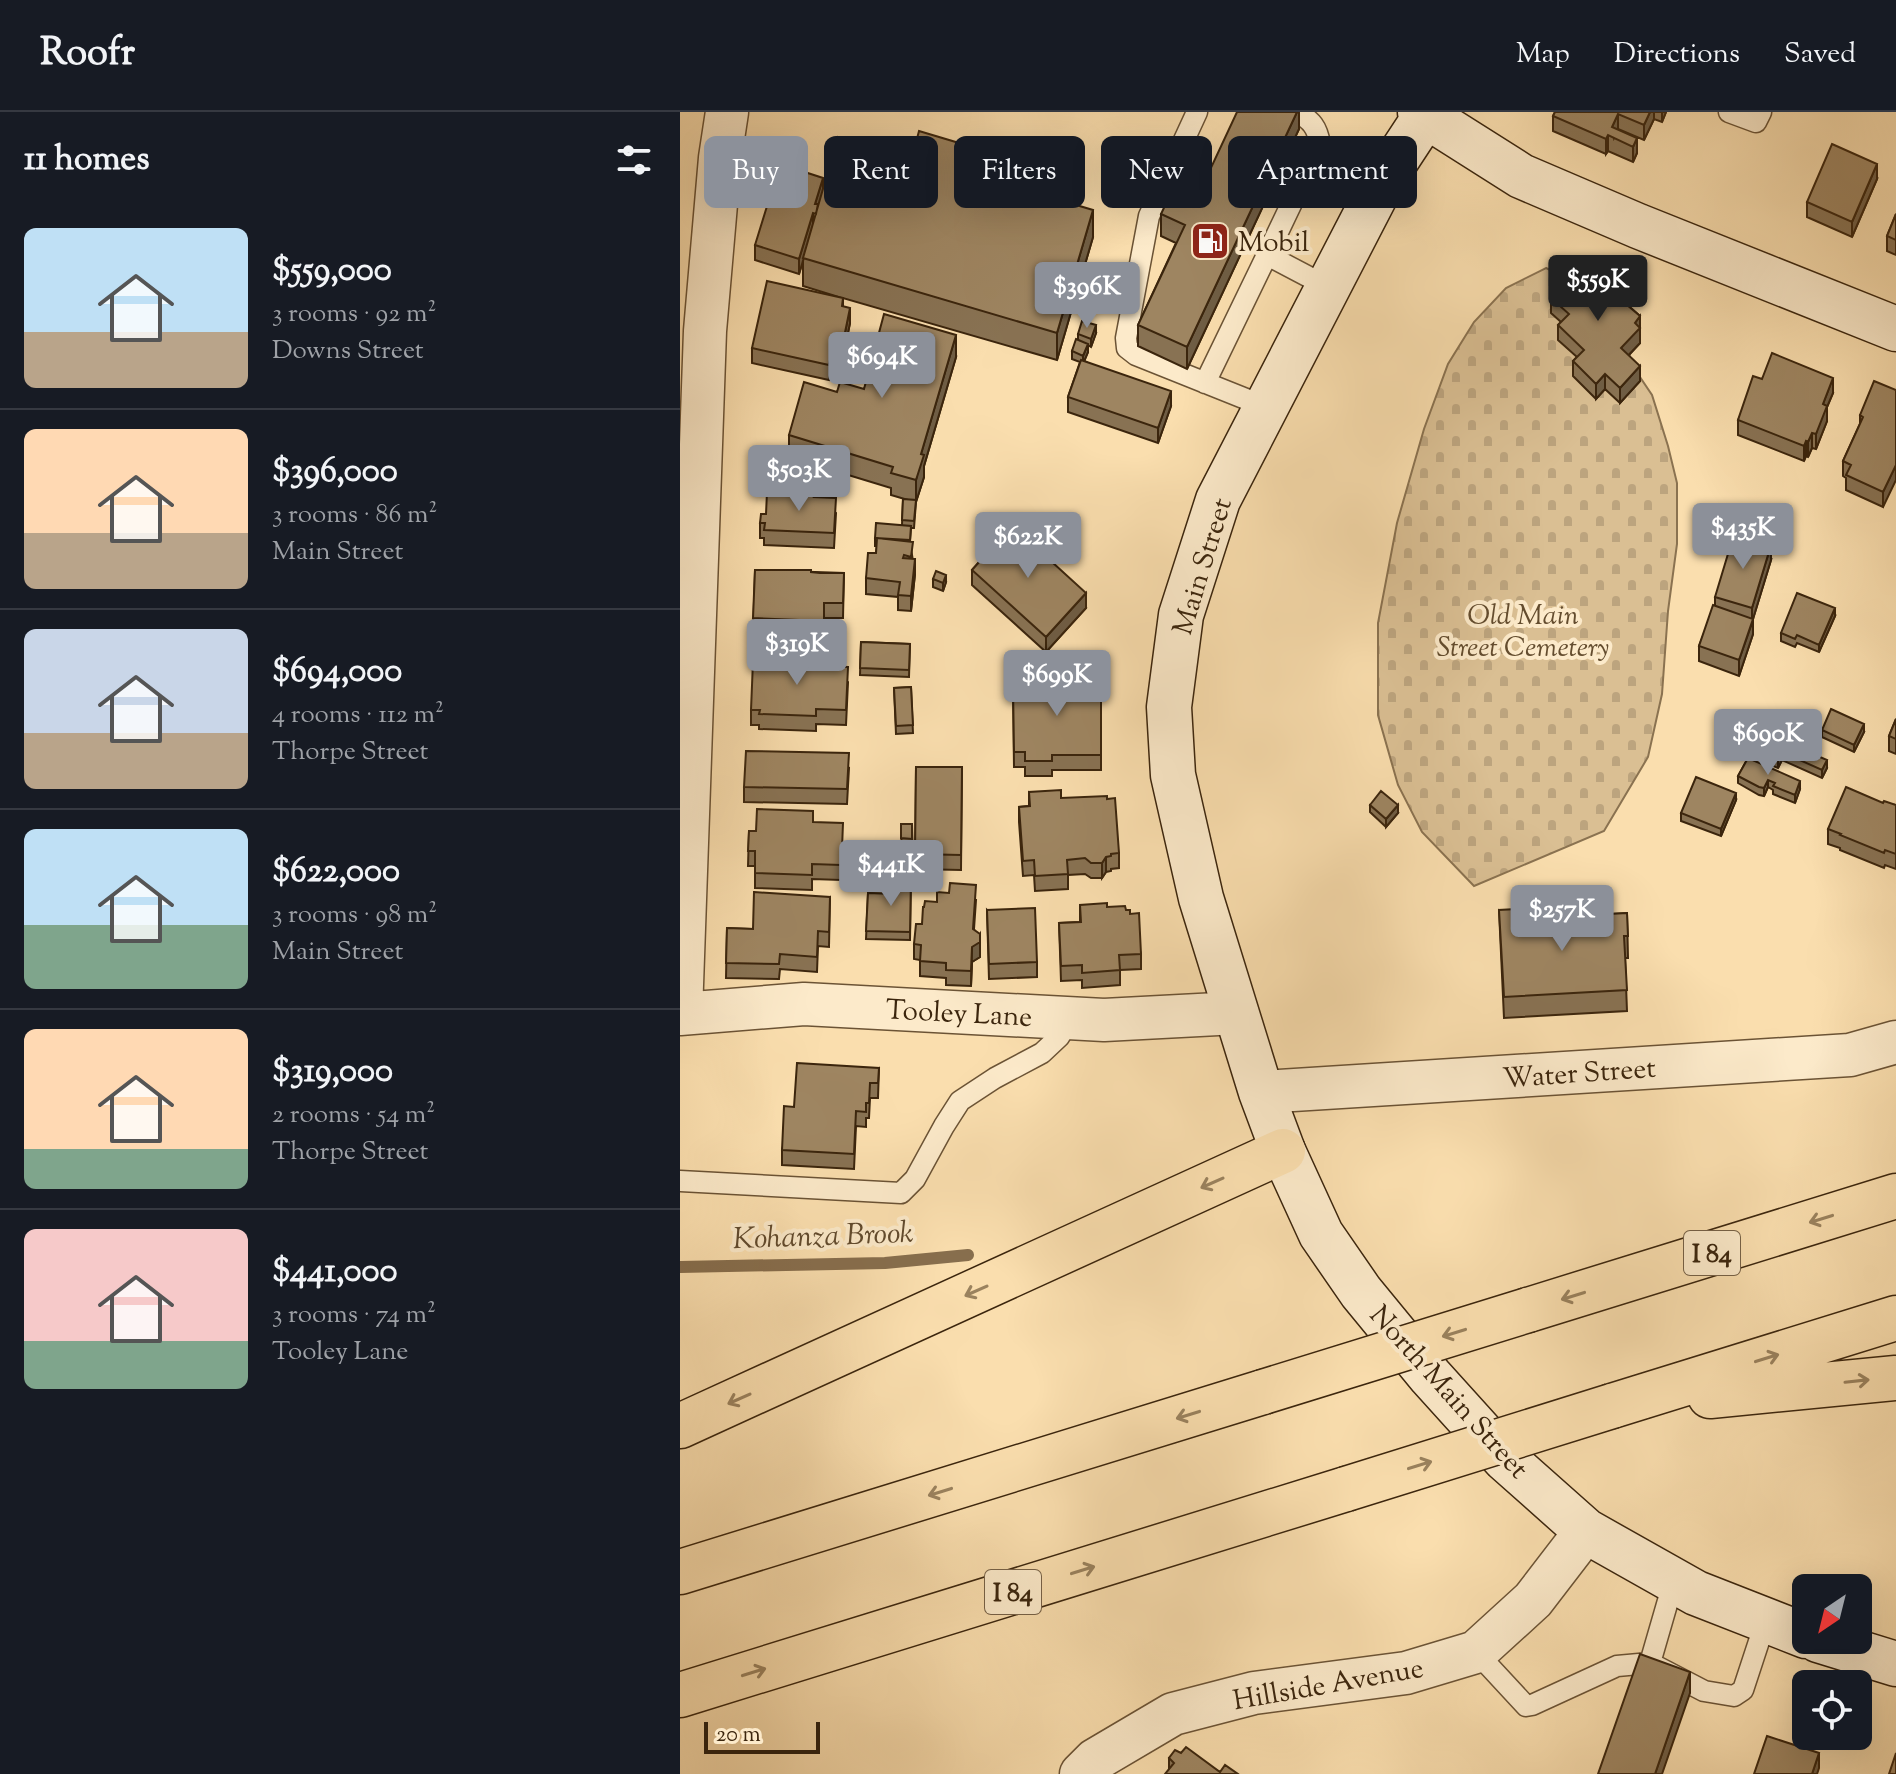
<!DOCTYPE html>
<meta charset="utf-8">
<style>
:root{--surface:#171b24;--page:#242831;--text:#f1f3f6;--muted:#9ea1a6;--line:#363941;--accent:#8c9099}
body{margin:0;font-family:"Sorts Mill Goudy",serif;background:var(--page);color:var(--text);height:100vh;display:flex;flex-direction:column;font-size:30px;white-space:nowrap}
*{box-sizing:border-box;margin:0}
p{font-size:26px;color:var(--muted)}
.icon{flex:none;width:44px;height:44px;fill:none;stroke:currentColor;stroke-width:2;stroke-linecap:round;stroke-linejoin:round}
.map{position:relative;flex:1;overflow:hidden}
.side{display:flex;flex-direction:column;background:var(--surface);width:680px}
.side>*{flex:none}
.top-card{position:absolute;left:24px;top:24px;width:760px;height:72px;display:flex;gap:16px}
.needle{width:52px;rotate:215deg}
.controls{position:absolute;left:1112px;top:1462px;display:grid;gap:16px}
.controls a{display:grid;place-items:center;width:80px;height:80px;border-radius:12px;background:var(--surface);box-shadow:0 8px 32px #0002;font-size:40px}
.scale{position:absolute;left:24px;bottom:20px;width:116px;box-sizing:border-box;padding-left:8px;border:4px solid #3b250d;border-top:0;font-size:22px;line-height:28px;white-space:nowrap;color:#3b250d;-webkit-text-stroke:6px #fceaca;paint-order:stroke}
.price{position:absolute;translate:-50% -68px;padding:0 18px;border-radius:8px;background:var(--accent);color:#fff;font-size:26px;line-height:52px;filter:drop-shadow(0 2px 4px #0008)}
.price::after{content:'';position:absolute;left:50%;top:48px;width:24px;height:18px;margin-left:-12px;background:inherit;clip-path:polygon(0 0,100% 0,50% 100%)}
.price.current{background:#222;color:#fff}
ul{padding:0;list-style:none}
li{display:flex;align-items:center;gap:24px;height:200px;padding:0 24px}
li+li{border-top:2px solid var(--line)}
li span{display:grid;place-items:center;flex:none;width:224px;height:160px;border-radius:12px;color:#555}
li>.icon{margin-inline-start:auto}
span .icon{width:96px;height:96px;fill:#fffc;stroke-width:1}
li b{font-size:34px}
h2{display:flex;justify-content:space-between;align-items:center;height:96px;padding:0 24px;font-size:34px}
.pill{padding:0 28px;border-radius:12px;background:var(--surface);box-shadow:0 8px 32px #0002;font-size:28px;line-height:72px}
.pill.current{background:var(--accent);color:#fff}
header{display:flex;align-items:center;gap:48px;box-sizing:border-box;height:112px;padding:0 40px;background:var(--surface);border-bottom:2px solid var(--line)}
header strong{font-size:38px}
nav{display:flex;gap:44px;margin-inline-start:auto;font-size:28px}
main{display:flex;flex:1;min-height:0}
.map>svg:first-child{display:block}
.cemetery{fill:url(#cemetery-stones);stroke:#8a7250;stroke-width:2}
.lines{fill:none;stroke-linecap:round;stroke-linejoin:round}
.stream{stroke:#876e4d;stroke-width:12}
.lane-casing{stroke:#6b5335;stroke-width:23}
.street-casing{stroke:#6b5335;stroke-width:45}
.secondary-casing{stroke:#3b250d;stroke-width:47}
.highway-casing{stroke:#3b250d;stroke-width:47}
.lane{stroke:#fceaca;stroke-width:20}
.street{stroke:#fceaca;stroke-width:42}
.secondary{stroke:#fceaca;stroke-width:44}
.highway{stroke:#fadeae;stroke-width:44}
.highway-bridge-casing{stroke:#3b250d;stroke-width:47;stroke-linecap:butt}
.highway-bridge{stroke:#fadeae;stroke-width:44}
.wall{fill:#887253;stroke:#3b250d;stroke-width:2}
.shaded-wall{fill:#6f5d44;stroke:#3b250d;stroke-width:2}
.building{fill:#9e8561;stroke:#3b250d;stroke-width:2}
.oneway{stroke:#9a825e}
.labels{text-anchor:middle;stroke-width:8;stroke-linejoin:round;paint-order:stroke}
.shield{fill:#fceaca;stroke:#756046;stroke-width:2}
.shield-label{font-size:26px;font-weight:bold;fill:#3b250d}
.poi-label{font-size:28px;fill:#3b250d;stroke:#fceaca;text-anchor:start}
.street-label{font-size:28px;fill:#3b250d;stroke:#fceaca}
.park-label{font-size:28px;font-style:italic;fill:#634c2e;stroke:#fceaca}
.water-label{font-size:30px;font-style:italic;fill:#614a2d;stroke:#fceaca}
</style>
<header>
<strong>Roofr</strong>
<nav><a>Map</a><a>Directions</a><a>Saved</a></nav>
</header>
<main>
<section class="side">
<h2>11 homes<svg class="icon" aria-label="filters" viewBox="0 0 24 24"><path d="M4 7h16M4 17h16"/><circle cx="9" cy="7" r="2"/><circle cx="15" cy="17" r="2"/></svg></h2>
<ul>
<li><span style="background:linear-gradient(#bfe0f5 65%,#b9a48a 0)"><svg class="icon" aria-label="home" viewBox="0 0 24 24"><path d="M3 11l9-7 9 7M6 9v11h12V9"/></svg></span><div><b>$559,000</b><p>3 rooms · 92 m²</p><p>Downs Street</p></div></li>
<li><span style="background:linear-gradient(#ffd9b3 65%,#b9a48a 0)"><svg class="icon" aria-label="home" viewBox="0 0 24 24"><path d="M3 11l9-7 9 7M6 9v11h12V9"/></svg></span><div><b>$396,000</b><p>3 rooms · 86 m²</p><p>Main Street</p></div></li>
<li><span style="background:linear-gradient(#c9d6e8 65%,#b9a48a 0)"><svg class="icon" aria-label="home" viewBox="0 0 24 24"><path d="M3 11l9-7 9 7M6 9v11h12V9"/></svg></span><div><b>$694,000</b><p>4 rooms · 112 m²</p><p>Thorpe Street</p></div></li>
<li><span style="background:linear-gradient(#bfe0f5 60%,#7fa58c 0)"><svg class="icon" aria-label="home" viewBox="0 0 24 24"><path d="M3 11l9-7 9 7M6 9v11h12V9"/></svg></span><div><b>$622,000</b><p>3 rooms · 98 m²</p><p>Main Street</p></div></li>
<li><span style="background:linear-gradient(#ffd9b3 75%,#7fa58c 0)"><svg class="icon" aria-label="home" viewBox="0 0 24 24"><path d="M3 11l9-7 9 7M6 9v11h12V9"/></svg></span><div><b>$319,000</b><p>2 rooms · 54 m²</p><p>Thorpe Street</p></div></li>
<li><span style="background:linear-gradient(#f6c9c9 70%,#7fa58c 0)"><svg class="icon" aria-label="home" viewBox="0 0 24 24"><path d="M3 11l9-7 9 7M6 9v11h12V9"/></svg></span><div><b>$441,000</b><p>3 rooms · 74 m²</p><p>Tooley Lane</p></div></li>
</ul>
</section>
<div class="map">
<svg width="1216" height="1662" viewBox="0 0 1216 1662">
<defs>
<pattern id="cemetery-stones" width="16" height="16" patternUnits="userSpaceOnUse" patternTransform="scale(2)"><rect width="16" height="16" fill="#dabf93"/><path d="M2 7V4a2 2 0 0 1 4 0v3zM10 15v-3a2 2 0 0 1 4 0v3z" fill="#bca47e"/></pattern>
</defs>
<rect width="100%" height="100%" fill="#fadeae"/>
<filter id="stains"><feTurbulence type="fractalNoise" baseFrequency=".0025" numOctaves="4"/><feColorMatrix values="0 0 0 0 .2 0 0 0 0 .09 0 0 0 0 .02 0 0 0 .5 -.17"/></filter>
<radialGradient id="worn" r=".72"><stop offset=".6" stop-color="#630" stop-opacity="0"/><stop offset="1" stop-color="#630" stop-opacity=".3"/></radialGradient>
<path class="cemetery" d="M866,156L896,170L972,283L988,334L997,371V432L988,499L982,582L968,645L924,719L794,774L742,720L718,673L698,603V511L717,411L744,317L768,252L794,210L826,176Z"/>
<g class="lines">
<path class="stream" d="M0,1155L205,1151L288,1143"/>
<g class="lane-casing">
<path id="lane" d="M517,0L469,104L446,226L447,236L456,243L586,295
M1049,0L1076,10L1081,0
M587,143L640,32C637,15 632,9 617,0
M525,271L587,143L648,175
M0,1069L221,1081L235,1067L264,1014L280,989L315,966L362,941L379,925L390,907
M796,1540L846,1594L852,1593L937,1554L970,1551L1024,1579L1054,1584L1063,1578L1086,1508
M970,1551L994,1468"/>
</g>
<g class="street-casing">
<path id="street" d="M1,901L25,219L40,46L47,0
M0,902L124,892L424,908L557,901
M581,980L1170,943L1216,930
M401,1662L415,1648L493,1602L574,1581L726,1561L796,1540L853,1488L906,1419"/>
</g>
<g class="secondary-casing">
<path id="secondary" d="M740,0L841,64L958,114L1216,217
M748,0L704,67L538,388L501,503L489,595L493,663L521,786L581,980L603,1039L641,1122L681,1180L750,1264L825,1347L906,1419L1016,1481L1126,1524
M1138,1528L1216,1552"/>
</g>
<g class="highway-casing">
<path id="highway" d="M848,1198L1216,1084
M1030,1284L1216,1266
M932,1294L1216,1206
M0,1314L603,1039
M0,1460L583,1280
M0,1583L666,1377"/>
</g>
<use href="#lane" class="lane"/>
<use href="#street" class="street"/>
<use href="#secondary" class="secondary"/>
<use href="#highway" class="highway"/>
<g class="highway-bridge-casing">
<path id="highway-bridge" d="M583,1280L848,1198
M666,1377L932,1294"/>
</g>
<use href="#highway-bridge" class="highway-bridge"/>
</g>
<path class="wall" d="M619,0V17L507,257L458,234V213L496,131L481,124V102L523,73Z
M875,0H986L982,10L974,7L964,28L938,17L957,26V41L953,50L928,39L926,42L873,19V4Z
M1197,67L1172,125L1127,105V90Z
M143,75L346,78L413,125L377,248L163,186V194L170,211L160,260L151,258L149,268L72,251V236L162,186L123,174V149L119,162L75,148V133Z
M1216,102V143L1207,139V124Z
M923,163L951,196L960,204V231L949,243L960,269L940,291L925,277L916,287L893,264V249L897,245L878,228V213L881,210L871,201V186Z
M416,221L411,235L408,233V240L404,249L491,294L478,331L388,300V285L400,250L392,247V239L398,228V222Z
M276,245L244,354V365L236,390L234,416H231L230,430L235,462L231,499L218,498V485L186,482V466L196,441L197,434H195V426L222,413L223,387L228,388L211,383V376L109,345V323L157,280L184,277Z
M1082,267L1153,281L1147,295V309L1136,337L1132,336L1128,345L1126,344L1124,349L1058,323V308Z
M1216,278L1203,395L1166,378V366L1163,364V349L1180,312V303Z
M135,385L156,401L154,436L84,433V426H80V411L86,402Z
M312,425L406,496L366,540L292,473V458L312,436Z
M1091,448L1073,507V522L1059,564L1019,549V534L1035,494V485Z
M75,458L164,461L163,506H144V524L73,521Z
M253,467L266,470L263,479L253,475Z
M1155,504L1139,540L1117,531L1115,535L1101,529V521Z
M181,530L230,532L229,565L180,563Z
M138,554L168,570L166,613L136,612V619L79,617V613H71V598Z
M372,569H421V658H372V664H345V655H334L333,574H345Z
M231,575L233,621L216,622L214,576Z
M1216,607V642L1209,639V624Z
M1142,618L1184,620L1174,640L1142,625Z
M1080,619L1147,656L1142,666L1102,648L1098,656L1072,645V637Z
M1068,646L1120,677L1115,691L1093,682V678L1088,675L1084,684L1079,683L1058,671V664Z
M236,655H282L281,758L235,757Z
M169,656L167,692L64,690V675Z
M349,680L381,686L439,741V756L431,757V759L426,760L422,766H411L405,762L388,763V777L355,779L354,763L343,764L339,710V695L349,694Z
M1056,688L1041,724L1001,709V701Z
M1203,691L1216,693V757L1205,753L1204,756L1160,738V736L1148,732V717Z
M690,693L718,701L706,715L690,700Z
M133,710L163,737H167L166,766H161V768L132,767V778L75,776V754H68L69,719H76Z
M221,712H232L233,751L222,752Z
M231,764L230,828L186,827L188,781L213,782Z
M150,785L149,835L138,834L137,860L100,857L99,867L46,866L47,816L73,817Z
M296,788L294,817L300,837V845L292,850L291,874L266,873V866L240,864V848L234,847V832L242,812L257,790Z
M400,793L427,795L446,798L450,802L461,842V857L440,858V873L402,876V868L381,869L379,811L400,810Z
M307,798L357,850V865L309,867Z
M819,798L874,805L947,801L948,846H945L947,899L824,906Z
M199,956L198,986H190L189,1006H186V1015L176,1014L174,1057L102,1053V1038L114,995Z
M501,1641L540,1660L558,1662L489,1658V1646Z"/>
<path class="shaded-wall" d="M617,0H619V17L507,257V235Z
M970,0H974V7L964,28V13Z
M982,0H986L982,10Z
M938,2V17L934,26L932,15Z
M928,23V39L926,42V27Z
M957,26V41L953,50V35Z
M346,51V79L339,76Z
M1197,52V67L1172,125V110Z
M143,66V81L137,102L135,92Z
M413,98V125L377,248V221Z
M133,101V116L119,162V147Z
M170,196V211L160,260V245Z
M960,204V231L941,251V236L955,211Z
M416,213V221L411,235V227Z
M276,223V245L244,354V365L236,390V368L241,342Z
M408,232V240L403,252V244Z
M960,254V269L940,291V276Z
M925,262V277L916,287V272Z
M1153,266V281L1147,295V309L1136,337V322L1143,292Z
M491,279V294L478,331V316Z
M1132,321V336L1128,345V330Z
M1126,329V344L1124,349V334Z
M1216,353V368L1203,395V380Z
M1091,433V448L1073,507V522L1059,564V548L1072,511V496Z
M235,447V462L231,499V484Z
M266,463V470L263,479V471Z
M406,481V496L366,540V525Z
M1155,496V504L1139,540V533Z
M1184,612V620L1174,640V633Z
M1102,640V648L1098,656V649Z
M1147,648V656L1142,666V658Z
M1088,668V675L1084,684V676Z
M1120,669V677L1115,691V683Z
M1056,681V688L1041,724V717Z
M718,693V701L706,715V707Z
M426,745V760L422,766V751Z
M300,822V845L292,850L291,874L292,835Z
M1010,1560V1581L982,1662H975Z
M1139,1641V1656L1137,1662H1132Z"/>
<path class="building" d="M557,0H617L507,235L458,213L505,113L481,102L500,62L523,73Z
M875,0H970L964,13L938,2L932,15L957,26L953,35L928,23L926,27L873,4Z
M239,19L346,51L339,76L413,98L377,221L123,146L158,25L232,46Z
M1152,32L1197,52L1172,110L1127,90Z
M100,52L143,66L135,92H138L136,102L133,101L119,147L75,133Z
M1216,102V128L1207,124Z
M903,148L914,149L923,158L920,160L951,189L947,193L960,204L955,211L960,216L941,236L960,254L940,276L925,262L916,272L893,249L904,238L878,213L889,202L871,186L895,161L894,157Z
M87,169L163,186L162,194L170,196L160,245L151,243L149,253L72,236Z
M204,202L276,223L241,342L244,343L236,368L211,361L213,355L109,323L124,270L157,280L160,270L184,277Z
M402,209L416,213L411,227L398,222Z
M396,227L408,232L403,244L392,239Z
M1092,241L1153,266L1143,292L1147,294L1136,322L1132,321L1128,330L1126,329L1124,334L1058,308L1073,264L1082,267Z
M401,248L491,279L478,316L388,285Z
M1194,269L1216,278V353L1203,380L1166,363L1171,353L1163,349L1183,305L1180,303Z
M87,380L135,383L134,385L156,386L154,421L84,418L85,411H80L81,402H86Z
M223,387L236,388L234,409L222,408Z
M327,409L406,481L366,525L292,458L317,430L312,425Z
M196,411L231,414L230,428L195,426Z
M1054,422L1091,433L1072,496L1035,485Z
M197,426L233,430L231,445L224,443L223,446L235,447L231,484L218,483L220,470L186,466L188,441H196Z
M75,458H131V460L140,461H164L163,491H144V509L73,506Z
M256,459L266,463L263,471L253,467Z
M1117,481L1155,496L1139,533L1117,523L1115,527L1101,521Z
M1033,493L1073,507L1059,548L1019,534Z
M181,530L230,532L229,558L180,556Z
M81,545L138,547L137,554L168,555L166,598L136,597V604L79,602L80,598H71L73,549H81Z
M345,564H372V569H421V643H372V649H345V640H334L333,574H345Z
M231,575L233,613L216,614L214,576Z
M1151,597L1184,612L1174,633L1142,618Z
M1216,607V627L1209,624Z
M1080,619L1147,648L1142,658L1102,640L1098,649L1072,637Z
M66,639L169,641L167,677L64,675Z
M1068,646L1120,669L1115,683L1093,674L1095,671L1088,668L1084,676L1079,675L1058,664Z
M236,655H282L281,743L235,742Z
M1016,665L1056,681L1041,717L1001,701Z
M1166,675L1203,691L1204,689L1216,693V742L1205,738L1204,741L1160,723L1161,722L1148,717Z
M381,678V686L427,684V687L435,686L439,741L431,742V744L426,745L422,751H411L405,746L387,748L388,762L355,764L354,748L343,749L339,695L350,694L349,680Z
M701,679L718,693L706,707L690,693Z
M77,697L133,699V710L163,711L162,737H167L166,751H161V753L132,752V763L75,761V739H68L69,719H76Z
M221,712H232V727L221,726Z
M232,728L233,743L222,744V729Z
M213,763L231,764L230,820L186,819L188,781L213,782Z
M270,771L296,773L293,817L300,822V830L292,835L291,859L266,858V851L240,849L241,833L234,832L236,812H242L243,795H244L245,789L257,790V780L269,781Z
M74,780L150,785L149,820L138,819L137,845L100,842L99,852L46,851L47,816L73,817Z
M427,791V795L445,794L446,798H450V802L459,801L461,842L439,843L440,858L402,861V853L381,854L379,811L401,810L400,793Z
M874,795V805L947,801L948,824H944L947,878L824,885L819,798Z
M355,796L357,850L309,852L307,798Z
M117,951L199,956L198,971H190L189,991H186V1000L176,999L174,1042L102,1038L104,994L114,995Z
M960,1542L1010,1560L975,1662H918Z
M1087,1624L1139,1641L1132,1662H1074Z
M506,1635L540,1660L545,1653L558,1662H485L494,1651L489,1646L495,1638L501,1641Z
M1216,1641V1662H1209Z"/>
<defs><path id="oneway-shaft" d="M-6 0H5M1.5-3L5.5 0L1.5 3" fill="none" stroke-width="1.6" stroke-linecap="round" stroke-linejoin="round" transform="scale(2)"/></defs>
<g class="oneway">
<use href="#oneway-shaft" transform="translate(532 1071) rotate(156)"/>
<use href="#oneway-shaft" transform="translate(1141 1107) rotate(163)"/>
<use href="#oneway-shaft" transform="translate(296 1179) rotate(156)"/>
<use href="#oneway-shaft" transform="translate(893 1184) rotate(163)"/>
<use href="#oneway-shaft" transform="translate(774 1221) rotate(163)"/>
<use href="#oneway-shaft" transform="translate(1087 1246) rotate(-17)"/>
<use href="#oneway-shaft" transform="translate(1177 1269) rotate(-6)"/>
<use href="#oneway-shaft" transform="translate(59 1287) rotate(156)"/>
<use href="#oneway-shaft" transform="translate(508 1303) rotate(163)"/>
<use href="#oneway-shaft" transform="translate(740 1353) rotate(-17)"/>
<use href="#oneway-shaft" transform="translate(260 1380) rotate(163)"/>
<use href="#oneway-shaft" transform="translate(403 1458) rotate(-17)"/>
<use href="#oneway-shaft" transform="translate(74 1560) rotate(-17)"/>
</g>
<defs>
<g id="fuel-square" transform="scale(2)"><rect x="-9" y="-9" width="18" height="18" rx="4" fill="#8f2418" stroke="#fceaca"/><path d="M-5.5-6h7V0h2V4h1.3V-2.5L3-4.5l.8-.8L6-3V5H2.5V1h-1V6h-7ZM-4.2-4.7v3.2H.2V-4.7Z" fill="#fff"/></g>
</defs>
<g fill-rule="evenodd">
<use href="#fuel-square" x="530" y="129"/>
</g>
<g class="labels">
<g class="shield">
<rect x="1004" y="1119" width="56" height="44" rx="6"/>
<rect x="305" y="1458" width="56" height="44" rx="6"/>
</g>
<g class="shield-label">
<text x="1032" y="1150">I 84</text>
<text x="333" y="1489">I 84</text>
</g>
<g class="poi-label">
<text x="558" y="139">Mobil</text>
</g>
<g class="street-label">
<text transform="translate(521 454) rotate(-73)" y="10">Main Street</text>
<text transform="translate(279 900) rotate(3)" y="10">Tooley Lane</text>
<text transform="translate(899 960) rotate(-4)" y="10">Water Street</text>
<text transform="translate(770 1279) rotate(48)" y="10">North Main Street</text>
<text transform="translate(648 1571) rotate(-10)" y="10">Hillside Avenue</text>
</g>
<g class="park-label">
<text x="843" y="512">Old Main<tspan x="843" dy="32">Street Cemetery</tspan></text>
</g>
<g class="water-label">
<text transform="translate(143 1123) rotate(-2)" y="10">Kohanza Brook</text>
</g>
</g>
<rect width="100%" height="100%" filter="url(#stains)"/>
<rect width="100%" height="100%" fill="url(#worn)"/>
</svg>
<div class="controls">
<a><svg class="needle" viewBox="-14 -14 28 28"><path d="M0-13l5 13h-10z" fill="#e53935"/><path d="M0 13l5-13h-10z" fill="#9ea1a6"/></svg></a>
<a><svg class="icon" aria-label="locate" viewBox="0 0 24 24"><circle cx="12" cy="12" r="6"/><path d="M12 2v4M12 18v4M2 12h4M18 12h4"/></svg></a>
</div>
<div class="scale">20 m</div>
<b class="price current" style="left:918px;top:211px">$559K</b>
<b class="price" style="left:407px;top:218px">$396K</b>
<b class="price" style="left:202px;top:288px">$694K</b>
<b class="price" style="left:119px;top:401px">$503K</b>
<b class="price" style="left:1063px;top:459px">$435K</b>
<b class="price" style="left:348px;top:468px">$622K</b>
<b class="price" style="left:117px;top:575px">$319K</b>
<b class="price" style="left:377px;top:606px">$699K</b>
<b class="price" style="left:1088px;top:665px">$690K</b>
<b class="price" style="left:211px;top:796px">$441K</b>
<b class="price" style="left:882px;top:841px">$257K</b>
<div class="top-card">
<a class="pill current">Buy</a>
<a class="pill">Rent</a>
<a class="pill">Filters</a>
<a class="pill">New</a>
<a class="pill">Apartment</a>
</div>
</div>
</main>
